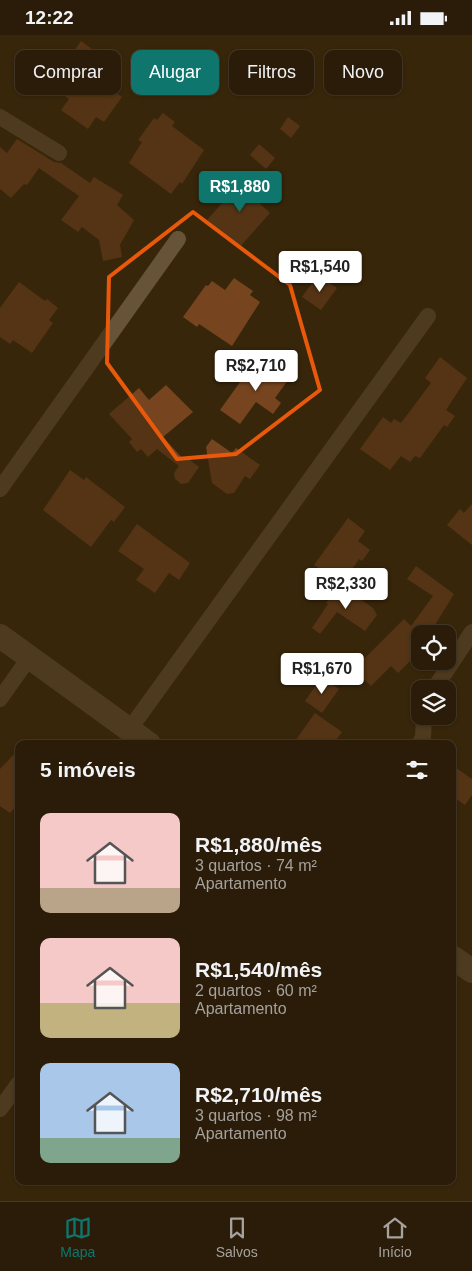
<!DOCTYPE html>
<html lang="pt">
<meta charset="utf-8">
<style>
:root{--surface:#2a1c08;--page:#322512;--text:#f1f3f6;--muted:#a5a19c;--line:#463a29;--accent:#0f766e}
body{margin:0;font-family:Helvetica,sans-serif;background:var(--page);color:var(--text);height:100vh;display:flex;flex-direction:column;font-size:19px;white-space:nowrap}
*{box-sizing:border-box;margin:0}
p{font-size:16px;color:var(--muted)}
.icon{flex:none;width:28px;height:28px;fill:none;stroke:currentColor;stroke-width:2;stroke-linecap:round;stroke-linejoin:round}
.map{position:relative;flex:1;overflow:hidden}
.side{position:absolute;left:15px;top:705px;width:441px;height:445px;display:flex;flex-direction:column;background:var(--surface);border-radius:10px;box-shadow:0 1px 4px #0004,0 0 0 1px var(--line)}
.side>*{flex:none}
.guide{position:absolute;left:15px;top:15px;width:442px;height:45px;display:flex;gap:10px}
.fabs{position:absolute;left:411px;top:590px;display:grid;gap:10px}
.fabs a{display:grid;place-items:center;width:45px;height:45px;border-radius:10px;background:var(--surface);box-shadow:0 1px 4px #0004,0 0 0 1px var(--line);font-size:25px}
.price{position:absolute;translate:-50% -42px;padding:0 11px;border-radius:5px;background:#fff;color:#222;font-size:16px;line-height:32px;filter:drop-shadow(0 1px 2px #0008)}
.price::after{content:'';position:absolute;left:50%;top:30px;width:15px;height:11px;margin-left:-8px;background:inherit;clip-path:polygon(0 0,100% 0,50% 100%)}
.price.current{background:var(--accent);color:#fff}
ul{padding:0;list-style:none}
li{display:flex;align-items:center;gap:15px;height:125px;padding:0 25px}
li span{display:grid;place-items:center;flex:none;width:140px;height:100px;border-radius:10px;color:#555}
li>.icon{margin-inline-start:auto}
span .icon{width:60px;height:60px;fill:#fffc;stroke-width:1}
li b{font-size:21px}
h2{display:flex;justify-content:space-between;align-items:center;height:60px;padding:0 25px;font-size:21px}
.chip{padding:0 18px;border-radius:10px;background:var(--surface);box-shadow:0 1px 4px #0004,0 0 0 1px var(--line);font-size:18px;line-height:45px}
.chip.current{background:var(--accent);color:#fff}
.status{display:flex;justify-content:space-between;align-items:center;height:35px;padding:0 25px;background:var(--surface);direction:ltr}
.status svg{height:14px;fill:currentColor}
.tabs{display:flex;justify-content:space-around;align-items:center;height:70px;border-top:1px solid var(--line);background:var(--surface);font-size:14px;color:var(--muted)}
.tabs a{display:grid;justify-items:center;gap:2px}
.tabs .current{color:var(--accent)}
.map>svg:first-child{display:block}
.building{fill:#76451f}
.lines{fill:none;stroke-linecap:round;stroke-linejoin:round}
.street{stroke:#675338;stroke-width:16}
.secondary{stroke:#675338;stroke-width:24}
.marked{fill:none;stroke:#e8590c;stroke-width:4;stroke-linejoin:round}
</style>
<div class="status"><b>12:22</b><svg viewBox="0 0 49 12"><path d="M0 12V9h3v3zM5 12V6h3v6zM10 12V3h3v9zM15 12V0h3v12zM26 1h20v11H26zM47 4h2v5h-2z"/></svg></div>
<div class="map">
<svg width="472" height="1166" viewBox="0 0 472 1166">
<rect width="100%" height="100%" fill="#38260b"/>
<path class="building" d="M81,6L100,20L89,34L102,44L100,47L122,62L104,87L96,82L88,94L61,75L69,64L56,55L60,49L34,31L45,16L64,30Z
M163,78L175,87L172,91L204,115L182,149L180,147L171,159L129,128L142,107L138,105L154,83L157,85Z
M288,82L300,91L291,103L280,94Z
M17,104L54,127L61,128L90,148L94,142L123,160L117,170L134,185L120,210L122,222L103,226L99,205L82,192L78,197L61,185L79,161L39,133L27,150L24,149L11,163L0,154V112L7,118Z
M259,109L275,123L266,134L250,120Z
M249,138L259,148L252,154L259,160L255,164L270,178L239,213L207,185Z
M318,240L337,253L321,275L302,262Z
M234,243L253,256L250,260L260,267L232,311L199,289L197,292L183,282L206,250L208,251L212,246L225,255Z
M19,247L45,266L47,264L58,273L49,285L53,288L32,318L13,305L10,309L0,302V273Z
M440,322L467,343L446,375L455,381L447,392L444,390L420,423L415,421L410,427L401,421L390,435L360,414L383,382L391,388L394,384L401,388L431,348L425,343Z
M253,329L267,339L274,329L291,341L275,363L281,368L273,379L256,367L240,389L220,375Z
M166,350L193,377L163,402L184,425L186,422L199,432L188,448L181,449L175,444L174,438L179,431L157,414L148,422L141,414L137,417L129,407L132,404L109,379L139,353L149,365Z
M212,404L232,418L236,413L260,430L250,444L245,441L234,458L227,459L212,448L206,412Z
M70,435L84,445L86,442L125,472L114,487L111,485L91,512L43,475Z
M472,469V510L447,490L460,474L464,478Z
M348,483L365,496L358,506L370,515L362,526L359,524L342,549L314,530Z
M137,489L190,528L179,545L169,538L155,558L136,545L144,534L118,516Z
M416,531L454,559L430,598L420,591V616L398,638L391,631L371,651L354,634L404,584L411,591L433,561L407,544Z
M340,550L373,573L377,580L365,596L337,577L320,599L312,593L328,569L326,568Z
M322,642L339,654L322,678L305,666Z
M315,678L342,697L333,709H293Z
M19,714V768L10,778L0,771V734Z
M452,730L472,744V760L465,770L452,761Z"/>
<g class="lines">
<path class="street" d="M0,82L59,118
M0,454L178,204
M434,654L472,597
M0,664L29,623
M129,695L428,281
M419,709L423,703L424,681
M0,1074L19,1048"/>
<path class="secondary" d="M0,601L149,709
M452,922L472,936"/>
</g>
<path d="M0 0H472V1166H0ZM193,177L290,250L320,355L236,419L177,424L107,328L109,242Z" fill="#38260b" fill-opacity=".55" fill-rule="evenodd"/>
<path class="marked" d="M193,177L290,250L320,355L236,419L177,424L107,328L109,242Z"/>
</svg>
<div class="fabs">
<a><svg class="icon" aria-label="locate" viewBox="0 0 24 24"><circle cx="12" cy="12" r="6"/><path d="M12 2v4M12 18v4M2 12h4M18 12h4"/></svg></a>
<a><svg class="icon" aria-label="layers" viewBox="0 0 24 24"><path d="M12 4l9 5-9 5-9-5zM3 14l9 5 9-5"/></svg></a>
</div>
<b class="price current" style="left:240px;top:178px">R$1,880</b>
<b class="price" style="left:320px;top:258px">R$1,540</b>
<b class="price" style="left:256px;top:357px">R$2,710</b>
<b class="price" style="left:346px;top:575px">R$2,330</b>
<b class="price" style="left:322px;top:660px">R$1,670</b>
<div class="guide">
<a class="chip">Comprar</a>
<a class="chip current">Alugar</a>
<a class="chip">Filtros</a>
<a class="chip">Novo</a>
</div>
<section class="side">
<h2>5 imóveis<svg class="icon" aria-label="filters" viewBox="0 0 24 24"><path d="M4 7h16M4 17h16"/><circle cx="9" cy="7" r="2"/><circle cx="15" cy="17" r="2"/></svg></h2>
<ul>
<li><span style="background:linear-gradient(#f6c9c9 75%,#b9a48a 0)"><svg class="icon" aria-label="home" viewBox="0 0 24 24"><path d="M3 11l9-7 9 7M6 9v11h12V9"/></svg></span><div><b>R$1,880/mês</b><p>3 quartos · 74 m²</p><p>Apartamento</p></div></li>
<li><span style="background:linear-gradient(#f6c9c9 65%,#c2b280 0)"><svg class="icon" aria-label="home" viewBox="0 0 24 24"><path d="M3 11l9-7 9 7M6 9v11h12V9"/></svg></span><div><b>R$1,540/mês</b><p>2 quartos · 60 m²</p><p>Apartamento</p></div></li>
<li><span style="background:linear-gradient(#a9c7e8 75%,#7fa58c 0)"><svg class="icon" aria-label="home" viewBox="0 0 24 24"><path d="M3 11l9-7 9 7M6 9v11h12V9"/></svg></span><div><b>R$2,710/mês</b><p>3 quartos · 98 m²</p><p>Apartamento</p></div></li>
</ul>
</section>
</div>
<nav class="tabs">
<a class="current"><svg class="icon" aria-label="map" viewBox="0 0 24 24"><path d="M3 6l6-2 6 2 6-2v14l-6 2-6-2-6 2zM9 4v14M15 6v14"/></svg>Mapa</a>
<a><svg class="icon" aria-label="saved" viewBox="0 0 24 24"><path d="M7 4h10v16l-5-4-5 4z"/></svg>Salvos</a>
<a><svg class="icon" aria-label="home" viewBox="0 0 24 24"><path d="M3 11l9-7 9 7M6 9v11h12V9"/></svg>Início</a>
</nav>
